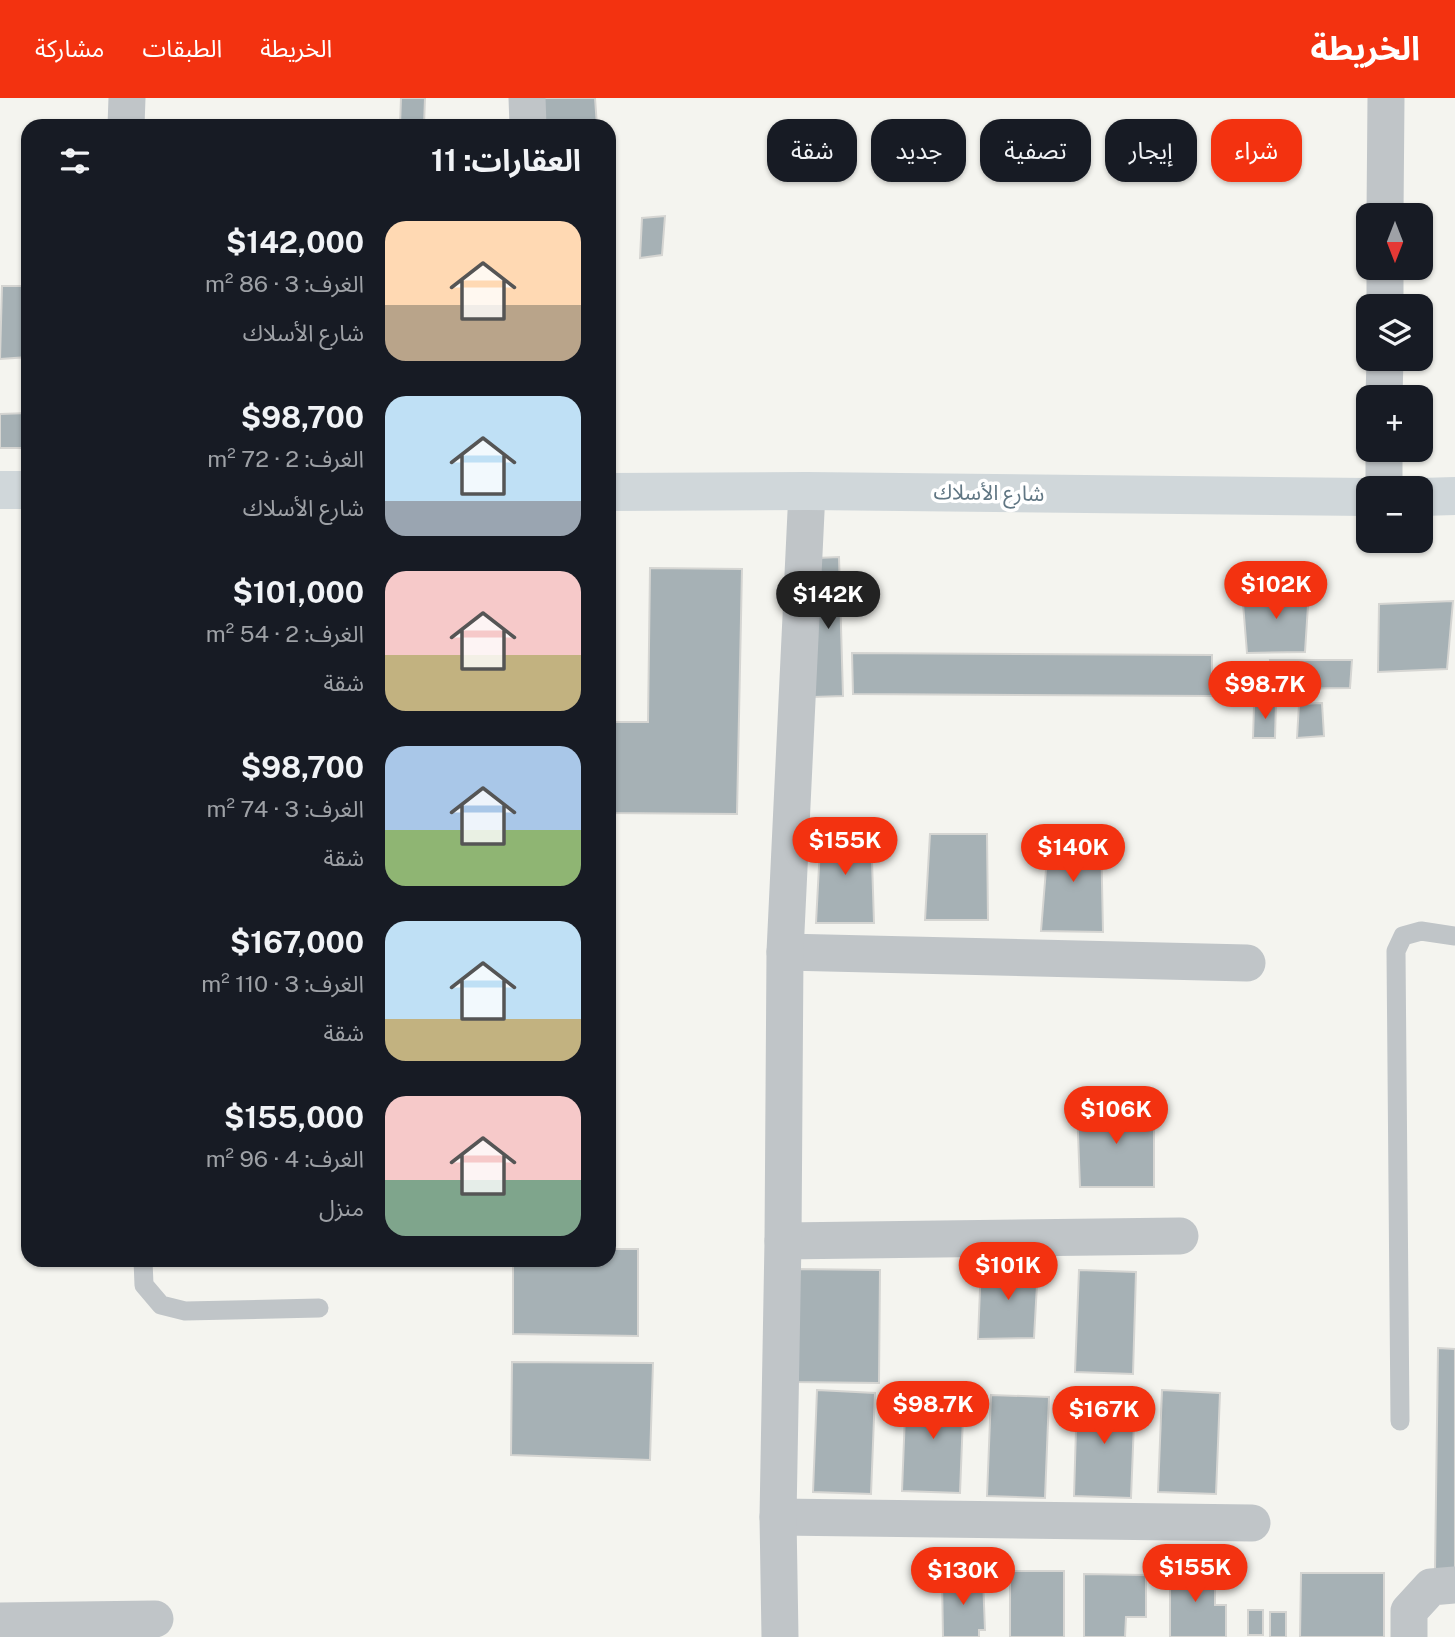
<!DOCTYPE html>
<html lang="ar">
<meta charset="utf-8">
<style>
body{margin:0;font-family:"Public Sans","Noto Sans Arabic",sans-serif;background:#20242c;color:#f1f3f6;direction:rtl;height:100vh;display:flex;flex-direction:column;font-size:26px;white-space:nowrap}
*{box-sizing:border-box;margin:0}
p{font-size:23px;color:#9ea1a6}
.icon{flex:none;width:38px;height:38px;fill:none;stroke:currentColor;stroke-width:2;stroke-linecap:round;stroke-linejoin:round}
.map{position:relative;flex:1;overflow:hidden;direction:ltr}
.details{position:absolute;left:21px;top:21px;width:595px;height:1148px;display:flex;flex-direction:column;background:#171b24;border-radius:21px;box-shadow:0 2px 5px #0004;direction:rtl}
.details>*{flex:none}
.guide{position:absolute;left:637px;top:21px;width:665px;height:63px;direction:rtl;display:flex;gap:14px}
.needle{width:46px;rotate:180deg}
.controls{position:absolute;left:1356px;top:105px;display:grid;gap:14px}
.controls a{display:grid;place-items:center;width:77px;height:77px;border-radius:14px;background:#171b24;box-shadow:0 2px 5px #0004;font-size:35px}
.price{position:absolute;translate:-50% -60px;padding:0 16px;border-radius:24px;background:#f33210;color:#fff;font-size:23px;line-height:46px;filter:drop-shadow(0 2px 4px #0008)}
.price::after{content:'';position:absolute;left:50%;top:42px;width:21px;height:16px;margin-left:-10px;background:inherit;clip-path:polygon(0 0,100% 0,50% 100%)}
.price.current{background:#222;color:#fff}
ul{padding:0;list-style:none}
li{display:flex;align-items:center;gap:21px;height:175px;padding:0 35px}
li span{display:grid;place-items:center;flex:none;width:196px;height:140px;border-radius:21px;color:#555}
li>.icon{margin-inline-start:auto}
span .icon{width:84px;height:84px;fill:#fffc;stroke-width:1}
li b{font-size:30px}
h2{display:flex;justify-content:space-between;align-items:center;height:84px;padding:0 35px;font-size:30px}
.pill{padding:0 24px;border-radius:21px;background:#171b24;box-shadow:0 2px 5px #0004;font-size:24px;line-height:63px}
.pill.current{background:#f33210;color:#fff}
header{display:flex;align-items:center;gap:42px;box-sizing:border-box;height:98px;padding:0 35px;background:#f33210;color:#fff}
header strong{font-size:33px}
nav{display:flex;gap:38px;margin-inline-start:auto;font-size:24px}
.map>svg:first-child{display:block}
.building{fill:#a6b1b5;stroke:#d5d5d2;stroke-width:2}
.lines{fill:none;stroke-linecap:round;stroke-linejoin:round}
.lane{stroke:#c0c5c8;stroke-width:19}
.street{stroke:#c0c5c8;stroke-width:37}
.secondary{stroke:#d0d7da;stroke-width:38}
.labels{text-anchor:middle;stroke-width:7;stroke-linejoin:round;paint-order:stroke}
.street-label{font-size:21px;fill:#607683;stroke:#fff}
</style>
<header>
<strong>الخريطة</strong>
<nav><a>الخريطة</a><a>الطبقات</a><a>مشاركة</a></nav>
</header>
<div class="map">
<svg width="1455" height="1539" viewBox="0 0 1455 1539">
<rect width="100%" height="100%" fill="#f4f4ef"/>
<!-- building -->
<g class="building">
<path d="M401 0H425L424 28H400Z"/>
<path d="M541 0H595L597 28H541Z"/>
<path d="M665 118 662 157 640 160 642 120Z"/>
<path d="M2 188H28V259L0 261Z"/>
<path d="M28 315V350H0V316Z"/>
<path d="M839 459 843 598 813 599 817 460Z"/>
<path d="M650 470 742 471 737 716 609 715V624H648Z"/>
<path d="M1309 492 1305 554 1247 555 1242 493Z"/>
<path d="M1453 503 1447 571 1378 574 1379 506Z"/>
<path d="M852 555 1212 557V598L853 596Z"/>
<path d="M1270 562H1352L1350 590 1272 591Z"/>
<path d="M1276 604 1275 640H1253L1254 608Z"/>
<path d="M1322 605 1324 638 1297 640 1299 606Z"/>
<path d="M821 730 871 731 874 825H816Z"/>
<path d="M1049 734 1101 736 1103 834 1041 833Z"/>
<path d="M930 736H987L988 822H925Z"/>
<path d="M1154 1006V1089H1080L1077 1009Z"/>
<path d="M609 1151H638V1238L513 1236V1162H609Z"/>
<path d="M981 1167 1038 1169 1034 1240 978 1241Z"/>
<path d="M793 1171 880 1172 879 1285 792 1284Z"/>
<path d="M1079 1172 1136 1174 1133 1276 1075 1274Z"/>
<path d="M1438 1250 1455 1251V1472H1435Z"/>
<path d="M512 1264 653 1265 650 1362 511 1357Z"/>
<path d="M906 1291 964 1293 960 1395 902 1393Z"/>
<path d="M817 1292 875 1295 871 1396 813 1394Z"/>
<path d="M1162 1292 1220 1295 1216 1396 1158 1394Z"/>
<path d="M991 1297 1049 1299 1045 1400 987 1398Z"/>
<path d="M1077 1297 1135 1299 1131 1400 1074 1398Z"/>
<path d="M1170 1469H1215V1507H1226V1539H1170Z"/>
<rect x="1010" y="1473" width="54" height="66"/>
<path d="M1301 1475H1384V1539H1300Z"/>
<path d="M1084 1476 1146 1477V1519H1126L1125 1539H1084Z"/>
<path d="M983 1480 985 1532H979V1539H943L942 1481Z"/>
<rect x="1248" y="1512" width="15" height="25"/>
<rect x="1270" y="1514" width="16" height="25"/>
</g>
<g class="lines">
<!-- lane -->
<g class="lane">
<path d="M143 1162 144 1187 161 1207 185 1213 319 1210"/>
<path d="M1400 1323 1396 853 1403 838 1421 833 1455 838"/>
</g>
<!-- street -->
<g class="street">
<path d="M527 0 528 28"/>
<path d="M126 28 127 0"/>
<path d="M1385 117 1386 0"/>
<path d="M1385 208V170"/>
<path d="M1384 299 1385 261"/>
<path d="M1384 390V352"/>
<path d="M785 854 1247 865"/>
<path d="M783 1143 1180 1138"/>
<path d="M778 1419 1252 1425"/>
<path d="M0 1523 155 1521"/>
<path d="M780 1539 778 1419 783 1143 785 854 807 393"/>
<path d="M1409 1539V1513L1431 1489 1455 1487"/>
</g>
<!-- secondary -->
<g class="secondary">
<path d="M0 392H28"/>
<path d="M609 394 807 393 1368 399"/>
<path d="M1421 399 1455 398"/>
</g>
</g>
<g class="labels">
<!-- street labels -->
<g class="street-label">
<text transform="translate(989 395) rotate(1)" y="7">شارع الأسلاك</text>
</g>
</g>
</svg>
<div class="controls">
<a><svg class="needle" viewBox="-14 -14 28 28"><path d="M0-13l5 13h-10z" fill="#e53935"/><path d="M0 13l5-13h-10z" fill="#9ea1a6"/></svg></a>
<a><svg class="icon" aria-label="layers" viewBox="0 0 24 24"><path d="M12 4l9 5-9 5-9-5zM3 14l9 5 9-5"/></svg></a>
<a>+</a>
<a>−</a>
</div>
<b class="price" style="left:1276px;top:523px">$102K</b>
<b class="price current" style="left:828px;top:533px">$142K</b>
<b class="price" style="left:1265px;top:623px">$98.7K</b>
<b class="price" style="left:845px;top:779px">$155K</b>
<b class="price" style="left:1073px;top:786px">$140K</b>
<b class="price" style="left:1116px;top:1048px">$106K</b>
<b class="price" style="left:1008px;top:1204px">$101K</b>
<b class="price" style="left:933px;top:1343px">$98.7K</b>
<b class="price" style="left:1104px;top:1348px">$167K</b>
<b class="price" style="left:1195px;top:1506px">$155K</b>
<b class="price" style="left:963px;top:1509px">$130K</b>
<div class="guide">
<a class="pill current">شراء</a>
<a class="pill">إيجار</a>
<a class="pill">تصفية</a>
<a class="pill">جديد</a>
<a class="pill">شقة</a>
</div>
<section class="details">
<h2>العقارات: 11<svg class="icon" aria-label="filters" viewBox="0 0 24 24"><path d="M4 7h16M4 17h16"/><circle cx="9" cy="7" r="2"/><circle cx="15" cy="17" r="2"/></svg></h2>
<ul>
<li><span style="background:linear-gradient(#ffd9b3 60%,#b9a48a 0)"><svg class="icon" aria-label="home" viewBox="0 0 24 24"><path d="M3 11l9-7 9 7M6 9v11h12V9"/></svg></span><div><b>$142,000</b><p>الغرف: 3 · 86 m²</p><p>شارع الأسلاك</p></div></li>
<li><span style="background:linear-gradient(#bfe0f5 75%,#9aa5b1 0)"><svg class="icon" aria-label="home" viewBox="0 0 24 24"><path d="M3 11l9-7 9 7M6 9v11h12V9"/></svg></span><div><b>$98,700</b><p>الغرف: 2 · 72 m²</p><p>شارع الأسلاك</p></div></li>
<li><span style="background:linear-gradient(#f6c9c9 60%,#c2b280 0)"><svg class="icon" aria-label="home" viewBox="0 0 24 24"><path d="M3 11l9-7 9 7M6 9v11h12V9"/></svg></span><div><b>$101,000</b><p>الغرف: 2 · 54 m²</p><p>شقة</p></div></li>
<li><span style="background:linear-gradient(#a9c7e8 60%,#8fb573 0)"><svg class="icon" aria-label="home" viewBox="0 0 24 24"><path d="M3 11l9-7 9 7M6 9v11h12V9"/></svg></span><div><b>$98,700</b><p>الغرف: 3 · 74 m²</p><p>شقة</p></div></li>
<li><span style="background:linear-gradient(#bfe0f5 70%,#c2b280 0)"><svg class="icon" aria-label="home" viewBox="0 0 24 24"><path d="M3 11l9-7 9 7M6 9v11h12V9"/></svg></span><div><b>$167,000</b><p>الغرف: 3 · 110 m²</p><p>شقة</p></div></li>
<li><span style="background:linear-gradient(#f6c9c9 60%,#7fa58c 0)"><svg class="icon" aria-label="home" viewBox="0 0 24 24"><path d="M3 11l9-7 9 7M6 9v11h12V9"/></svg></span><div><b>$155,000</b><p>الغرف: 4 · 96 m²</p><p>منزل</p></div></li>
</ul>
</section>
</div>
